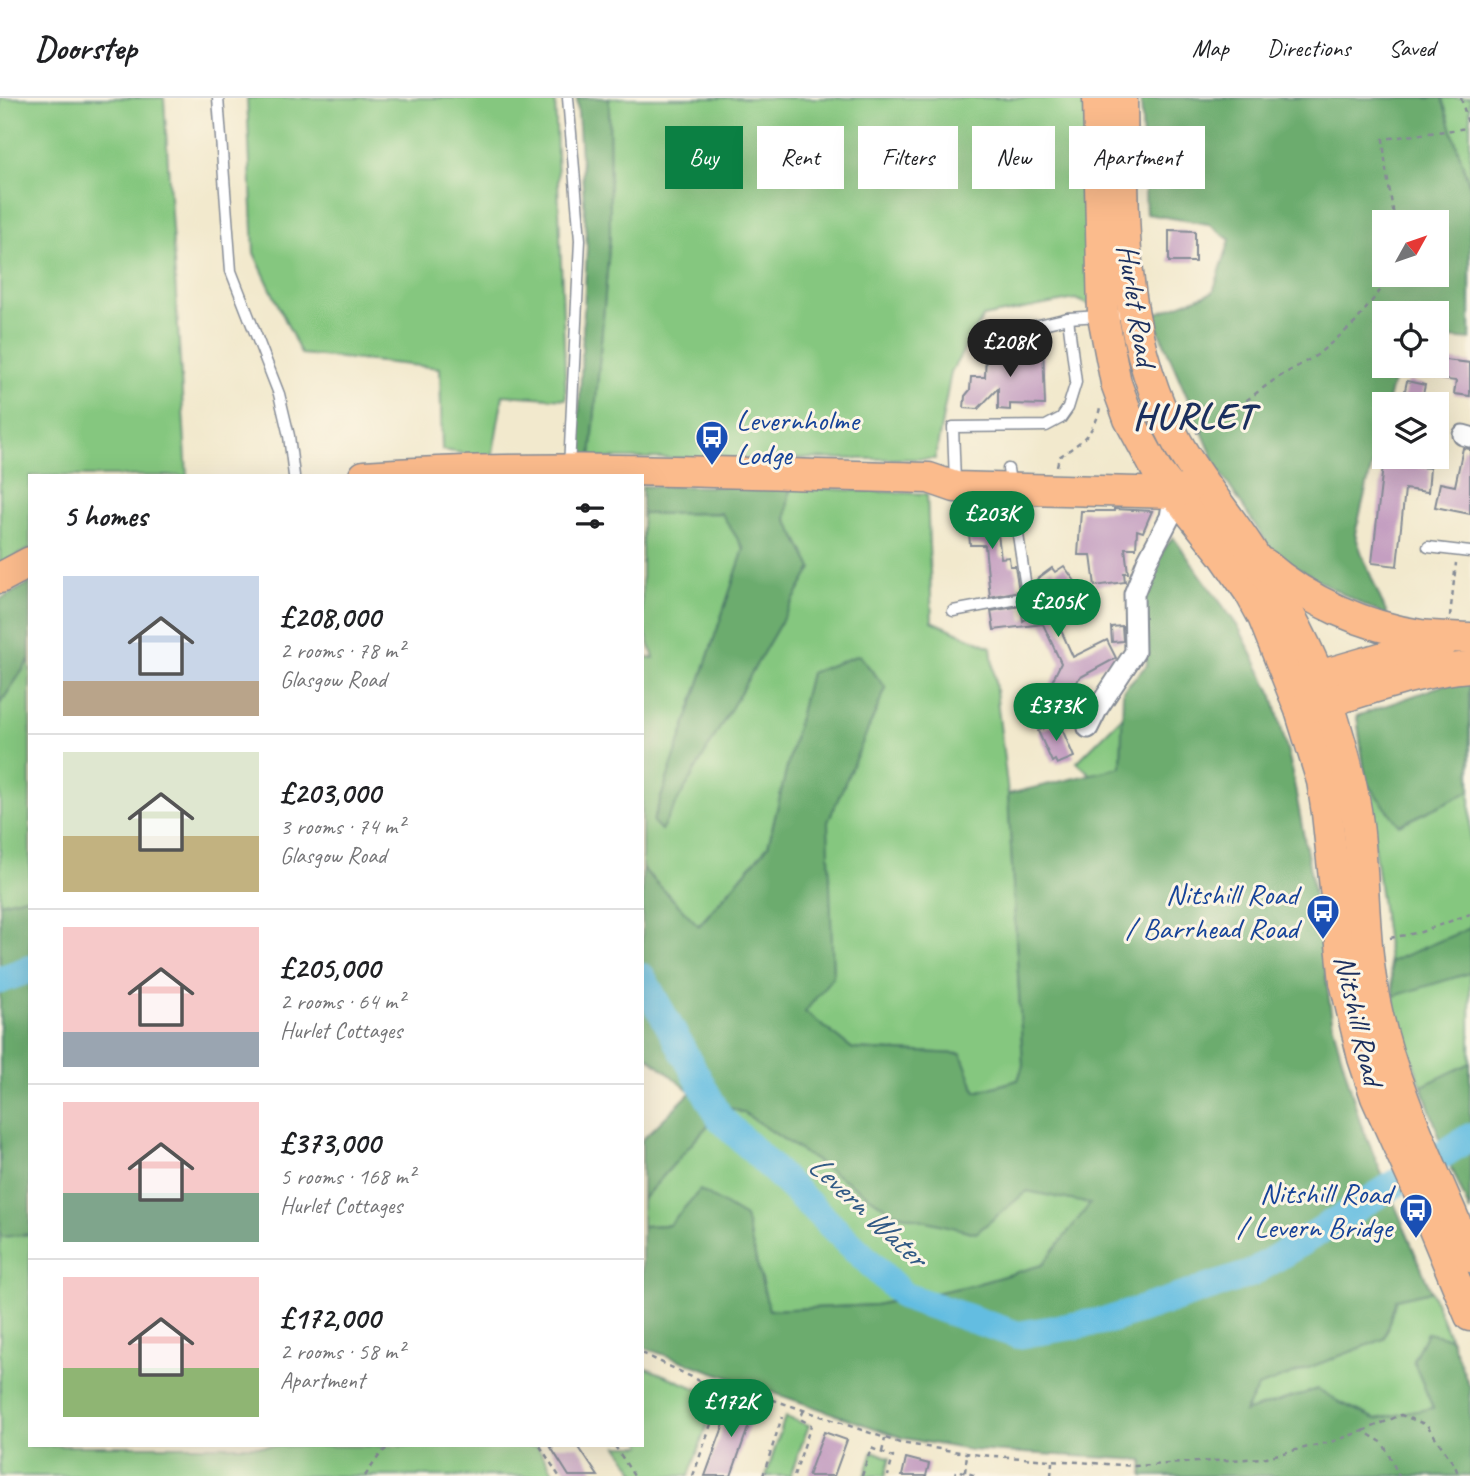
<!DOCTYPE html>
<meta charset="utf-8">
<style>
body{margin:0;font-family:Caveat,sans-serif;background:#f6f6f6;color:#202124;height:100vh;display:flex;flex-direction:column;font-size:26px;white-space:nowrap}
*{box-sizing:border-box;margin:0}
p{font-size:23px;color:#757577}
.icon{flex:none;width:38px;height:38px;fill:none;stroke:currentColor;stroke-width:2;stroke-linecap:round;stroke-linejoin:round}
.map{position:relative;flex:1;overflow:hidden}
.sheet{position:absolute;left:28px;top:376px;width:616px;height:973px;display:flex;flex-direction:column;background:#fff;border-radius:0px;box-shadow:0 7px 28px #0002}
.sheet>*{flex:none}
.banner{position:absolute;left:665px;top:28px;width:665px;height:63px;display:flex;gap:14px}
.needle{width:46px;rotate:50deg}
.fabs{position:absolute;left:1372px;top:112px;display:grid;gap:14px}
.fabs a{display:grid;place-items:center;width:77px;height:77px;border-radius:0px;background:#fff;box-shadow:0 7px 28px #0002;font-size:35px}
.price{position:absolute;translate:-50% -60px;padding:0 16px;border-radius:24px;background:#0b8043;color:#fff;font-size:23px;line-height:46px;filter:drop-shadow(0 2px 4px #0008)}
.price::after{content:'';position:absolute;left:50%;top:42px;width:21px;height:16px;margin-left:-10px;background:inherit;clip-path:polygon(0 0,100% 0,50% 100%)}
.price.on{background:#222;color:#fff}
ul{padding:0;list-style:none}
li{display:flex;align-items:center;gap:21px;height:175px;padding:0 35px}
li+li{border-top:2px solid #e0e0e0}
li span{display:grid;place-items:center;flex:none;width:196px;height:140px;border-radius:0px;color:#555}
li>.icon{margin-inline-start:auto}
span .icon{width:84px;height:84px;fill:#fffc;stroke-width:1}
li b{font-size:30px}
h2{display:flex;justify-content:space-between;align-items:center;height:84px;padding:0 35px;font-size:30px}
.tag{padding:0 24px;border-radius:0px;background:#fff;box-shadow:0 7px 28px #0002;font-size:24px;line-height:63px}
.tag.on{background:#0b8043;color:#fff}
header{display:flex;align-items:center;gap:42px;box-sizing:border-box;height:98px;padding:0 35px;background:#fff;border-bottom:2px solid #e0e0e0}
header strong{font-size:33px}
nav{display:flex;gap:38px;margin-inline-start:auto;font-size:24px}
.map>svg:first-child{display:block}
.green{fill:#85c77f;stroke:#507b6e;stroke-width:2}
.forest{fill:#6cac6e;stroke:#446e66;stroke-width:2;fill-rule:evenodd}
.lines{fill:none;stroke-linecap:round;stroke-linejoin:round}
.river{stroke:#63bde1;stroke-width:28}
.building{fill:#c49fc1}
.lane-casing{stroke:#868c96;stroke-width:13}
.street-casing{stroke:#868c96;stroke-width:23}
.primary-casing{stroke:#868c96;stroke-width:33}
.path{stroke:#868c96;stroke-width:2.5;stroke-dasharray:5 5;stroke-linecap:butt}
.lane{stroke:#fff;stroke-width:10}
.street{stroke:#fff;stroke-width:19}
.primary{stroke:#fbbb8c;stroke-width:30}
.labels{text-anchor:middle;stroke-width:6;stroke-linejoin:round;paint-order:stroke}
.street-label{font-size:30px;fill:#1b2f5e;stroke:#fcf5e5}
.transit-label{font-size:30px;fill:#164399;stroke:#fcf5e5;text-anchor:end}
.water-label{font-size:32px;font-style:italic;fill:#315a85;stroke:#fcf5e5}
.district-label{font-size:37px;font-weight:bold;letter-spacing:2px;fill:#1b2f5e;stroke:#fcf5e5}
</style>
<header>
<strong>Doorstep</strong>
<nav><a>Map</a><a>Directions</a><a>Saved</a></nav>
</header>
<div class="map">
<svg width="1470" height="1378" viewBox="0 0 1470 1378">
<rect width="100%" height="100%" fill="#fcf5e5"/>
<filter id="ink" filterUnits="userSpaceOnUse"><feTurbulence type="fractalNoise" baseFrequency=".0143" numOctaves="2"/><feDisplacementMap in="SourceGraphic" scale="14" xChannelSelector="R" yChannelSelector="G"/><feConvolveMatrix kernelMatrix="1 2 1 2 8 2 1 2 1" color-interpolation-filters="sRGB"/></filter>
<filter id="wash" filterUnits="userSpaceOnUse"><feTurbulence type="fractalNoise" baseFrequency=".00686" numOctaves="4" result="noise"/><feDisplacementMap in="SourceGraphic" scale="28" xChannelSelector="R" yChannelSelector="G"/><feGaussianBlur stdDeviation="1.57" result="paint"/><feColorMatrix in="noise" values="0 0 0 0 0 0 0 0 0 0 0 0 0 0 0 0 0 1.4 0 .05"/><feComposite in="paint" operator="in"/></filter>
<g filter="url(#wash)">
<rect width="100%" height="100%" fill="#f2e9cd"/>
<!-- green -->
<g class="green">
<path d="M0 0H164L187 378H30V451L0 466Z"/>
<path d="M247 0H555L566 301 503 297 492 360 442 352 440 270 301 256 254 155Z"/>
<path d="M609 0H1090L1092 208 1075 201 983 219 951 274 935 361 591 360 610 139Z"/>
<path d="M1442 0H1470V90Z"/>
<path d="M790 389 927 396 932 523 991 549 1008 696 1023 967 1018 982 976 994 961 956 853 951 804 914 833 878 827 724 886 590 810 575 768 748 698 828 642 770V560H654L642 525V416L722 415 744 451 653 723 661 731 812 470 786 420Z"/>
<path d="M30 561V798L0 805V606Z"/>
<path d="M1470 584V1037L1443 1049 1396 916 1357 618Z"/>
<path d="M1123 618 1121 670 1091 677 1077 664Z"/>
<path d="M725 1008 744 1015 894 1115 976 1135 1027 1093 1091 1105 1042 1167 973 1187 875 1207 769 1212 745 1120 669 1127 642 1128V1102Z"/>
<path d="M30 1136V1348H537L556 1378H0V1138Z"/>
<path d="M1431 1193 1450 1241 1427 1235 1413 1262 1433 1310 1376 1321 1339 1304 1318 1291 1244 1315 1258 1289 1384 1241 1396 1201Z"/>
<path d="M642 1268 717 1299 689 1378H638L618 1348H642Z"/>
<path d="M785 1319 809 1327 790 1378H766Z"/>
<path d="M873 1353 890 1360 885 1378H865Z"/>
</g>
<!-- forest -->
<g class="forest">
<path d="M577 0H609L610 139 591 360 577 362 587 149Z"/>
<path d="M1141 0H1442L1470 90V242L1437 239V215H1384V268H1397L1387 306H1384V319L1355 436 1363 459 1388 519 1333 491 1273 454 1218 371 1152 217 1213 194 1230 142 1208 126 1146 116ZM1384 124H1437V177H1384Z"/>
<path d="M642 388 790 389 786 420 812 470 661 732 653 724 744 451 721 415 642 416Z"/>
<path d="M1173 439 1239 530 1273 598 1290 663 1312 783 1333 928 1360 1024 1431 1193 1396 1201 1384 1241 1258 1289 1244 1314 1318 1291 1339 1304 1376 1321 1433 1310 1413 1262 1427 1235 1450 1240 1470 1290V1378H1143V1362L969 1352 903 1340 642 1249V1128L669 1127 700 1092 745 1119 769 1212 875 1207 973 1187 1042 1167 1090 1106 1027 1093 976 1135 894 1115 744 1015 725 1008 642 1102V1042L691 994 642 954V770L699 828 768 748 810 575 859 557 886 590 828 724 833 878 805 914 853 951 961 956 976 994 1018 982 1023 967 1008 696 1121 669 1123 592 1147 567 1142 507 1149 472Z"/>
<path d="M30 485V561L0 606V501Z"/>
<path d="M1469 584 1470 693 1399 727 1366 684 1357 618 1449 585Z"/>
<path d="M30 798V1136L2 1139 0 1138V805Z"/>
<path d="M1470 830V875L1394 898 1390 864Z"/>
<path d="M1470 965V1114L1443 1049 1422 988Z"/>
</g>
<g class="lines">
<!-- river -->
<g class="river">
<path d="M642 879 720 1020 904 1198 1018 1237 1109 1222 1250 1176 1403 1081"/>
<path d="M0 882 30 871"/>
<path d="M1439 1059 1470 1039"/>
</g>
</g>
<g id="blocks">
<!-- building -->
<g class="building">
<path d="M1169 132 1195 133V164H1169Z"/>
<path d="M1021 247 1043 248 1045 307 1010 306V312L998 311V290L978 311 964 310 965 298 970 292 971 279H985L986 255 1020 254Z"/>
<path d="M1437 261 1470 265V298L1454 296 1456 283 1401 276 1402 268H1437Z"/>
<path d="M1407 283 1425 287 1421 306H1402Z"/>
<path d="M1463 350 1470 351V416L1435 409 1440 385 1455 388Z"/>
<path d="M1384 359H1407L1406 368 1430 370 1428 394 1405 391 1397 468 1372 465Z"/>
<path d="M967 407H986L988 421 996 420 1001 460 1009 459 1010 468H1015L1019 493 990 499 985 447H970Z"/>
<path d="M1114 411 1152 413 1143 434 1137 432 1136 450H1125L1128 475H1124L1125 484 1095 488 1091 457H1078L1081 413H1114Z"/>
<path d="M1064 468 1085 497 1055 519 1073 559 1107 542 1116 560 1079 580 1059 622 1038 612 1061 565 1043 526 994 532 991 513 1021 508 1023 523 1053 503 1037 481 1052 470 1055 474Z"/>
<path d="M1122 528 1123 543 1112 544 1111 529Z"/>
<path d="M1059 624 1074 659 1057 666 1055 662 1052 664 1038 633Z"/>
<path d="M734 1299 756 1307 731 1378H705Z"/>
<path d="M824 1334 847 1342 834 1378H808Z"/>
<path d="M550 1348H578L598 1378H569Z"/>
<path d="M906 1360 929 1366 926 1378H902Z"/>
</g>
</g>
</g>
<g filter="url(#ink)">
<use href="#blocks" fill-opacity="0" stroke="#868c96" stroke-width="2"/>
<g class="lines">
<defs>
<g id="lane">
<path d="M218 0 231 173 279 296 289 338 294 378"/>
<path d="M568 0 580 142 569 370"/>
<path d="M1006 235 1068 220 1132 216"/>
<path d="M955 384 953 329 1046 328 1061 320 1068 310 1076 284 1068 220"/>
<path d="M1428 449 1470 454"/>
<path d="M953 513 1023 500 1027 496 1008 371"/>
</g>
<g id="street">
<path d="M1463 337 1470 339"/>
<path d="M1088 630 1098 610 1135 554 1134 496 1147 463 1170 419 1174 395"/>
</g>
<g id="primary">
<path d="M1098 0 1103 218 1116 285 1129 321 1157 373 1223 456 1250 495 1263 519 1300 612 1322 683 1327 715 1345 884 1363 960 1376 999 1416 1088 1470 1218"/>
<path d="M1122 0C1124 121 1118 234 1177 344 1199 384 1230 418 1254 457 1284 504 1311 552 1329 606 1341 645 1353 685 1358 726 1365 785 1363 846 1375 904 1393 993 1436 1076 1470 1159"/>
<path d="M364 378C552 364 741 376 929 380L955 389 1174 395 1187 391"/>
<path d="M1265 466C1307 503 1366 529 1421 537 1437 539 1454 539 1470 540"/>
<path d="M0 480 30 464"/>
<path d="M1301 583 1384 559 1442 546"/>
<path d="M1311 609C1363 594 1416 573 1470 569"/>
</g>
</defs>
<!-- lane casing -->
<use href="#lane" class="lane-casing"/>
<!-- street casing -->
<use href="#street" class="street-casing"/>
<!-- primary casing -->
<use href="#primary" class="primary-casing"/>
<!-- path -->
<g class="path">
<path d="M1461 0 1470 33"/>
<path d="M1395 124 1386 72 1383 41 1468 30"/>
<path d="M1196 335 1224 319 1274 282 1317 257 1355 225 1392 177"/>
<path d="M1057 368 1059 359C1079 346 1096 334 1100 309"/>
<path d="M1450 518 1456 465"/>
<path d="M1390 840 1421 834 1470 816"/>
<path d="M642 1255 702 1284 718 1283 900 1345 980 1357 1135 1368 1262 1360 1334 1343 1363 1333 1383 1345 1399 1378"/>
<path d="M1363 1333 1401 1317 1427 1327 1455 1368 1459 1378"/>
<path d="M540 1348 559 1378"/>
<path d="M615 1348 634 1378"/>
<path d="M882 1354 885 1341"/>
<path d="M965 1374 967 1356"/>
<path d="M365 1378 381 1355 390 1348"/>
<path d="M693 1378 720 1300"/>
<path d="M763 1378 782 1319"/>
<path d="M794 1378 811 1327 800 1321 804 1312"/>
<path d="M862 1378 871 1350 893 1359 888 1378"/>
<path d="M955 1378 956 1372 977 1378"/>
<path d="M1051 1378 1052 1364"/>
</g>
<!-- lane -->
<use href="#lane" class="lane"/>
<!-- street -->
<use href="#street" class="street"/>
<!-- primary -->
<use href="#primary" class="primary"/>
</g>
</g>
<!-- icons -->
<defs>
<symbol id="bus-pin" viewBox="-11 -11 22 30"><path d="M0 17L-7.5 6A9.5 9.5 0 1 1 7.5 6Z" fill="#1a4fb4" stroke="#fcf5e5"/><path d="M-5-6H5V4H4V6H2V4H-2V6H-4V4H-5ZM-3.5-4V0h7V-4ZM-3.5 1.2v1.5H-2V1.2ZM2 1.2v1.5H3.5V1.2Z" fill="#fff"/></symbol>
</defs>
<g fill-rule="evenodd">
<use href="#bus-pin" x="693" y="320" width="38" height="52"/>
<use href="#bus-pin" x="1304" y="794" width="38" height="52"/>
<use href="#bus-pin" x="1397" y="1093" width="38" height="52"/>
</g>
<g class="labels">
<!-- street labels -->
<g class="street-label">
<text transform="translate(1137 207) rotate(81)" y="10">Hurlet Road</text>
<text transform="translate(1359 922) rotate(77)" y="10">Nitshill Road</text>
</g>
<!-- transit labels -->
<g class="transit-label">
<text x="736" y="332" text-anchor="start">Levernholme<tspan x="736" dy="34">Lodge</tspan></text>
<text x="1298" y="806">Nitshill Road<tspan x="1298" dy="34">/ Barrhead Road</tspan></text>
<text x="1392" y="1105">Nitshill Road<tspan x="1392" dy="34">/ Levern Bridge</tspan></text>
</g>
<!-- water labels -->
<g class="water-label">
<text transform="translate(868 1112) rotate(43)" y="11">Levern Water</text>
</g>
<!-- district labels -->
<g class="district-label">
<text x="1194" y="330">HURLET</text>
</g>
</g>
</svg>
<div class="fabs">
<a><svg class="needle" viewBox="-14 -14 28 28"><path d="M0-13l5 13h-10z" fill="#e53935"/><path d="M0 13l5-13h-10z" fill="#757577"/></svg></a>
<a><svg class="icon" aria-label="locate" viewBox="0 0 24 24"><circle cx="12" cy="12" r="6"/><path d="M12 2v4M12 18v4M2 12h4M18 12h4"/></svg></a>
<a><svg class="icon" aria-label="layers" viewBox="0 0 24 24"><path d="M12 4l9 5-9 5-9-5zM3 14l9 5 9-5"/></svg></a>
</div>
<b class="price on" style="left:1010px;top:281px">£208K</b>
<b class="price" style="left:992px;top:453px">£203K</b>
<b class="price" style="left:1058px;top:541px">£205K</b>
<b class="price" style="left:1056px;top:645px">£373K</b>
<b class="price" style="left:731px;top:1341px">£172K</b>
<div class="banner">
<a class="tag on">Buy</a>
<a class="tag">Rent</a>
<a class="tag">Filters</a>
<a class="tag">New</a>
<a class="tag">Apartment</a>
</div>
<section class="sheet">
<h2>5 homes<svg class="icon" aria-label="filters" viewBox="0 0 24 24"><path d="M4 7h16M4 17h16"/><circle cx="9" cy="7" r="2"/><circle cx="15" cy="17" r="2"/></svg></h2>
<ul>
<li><span style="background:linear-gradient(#c9d6e8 75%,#b9a48a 0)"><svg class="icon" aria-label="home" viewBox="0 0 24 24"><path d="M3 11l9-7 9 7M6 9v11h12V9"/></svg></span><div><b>£208,000</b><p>2 rooms · 78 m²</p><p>Glasgow Road</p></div></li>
<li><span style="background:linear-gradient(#dfe7d0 60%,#c2b280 0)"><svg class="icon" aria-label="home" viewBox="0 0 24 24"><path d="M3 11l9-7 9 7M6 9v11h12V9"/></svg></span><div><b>£203,000</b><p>3 rooms · 74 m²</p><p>Glasgow Road</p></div></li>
<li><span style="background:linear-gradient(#f6c9c9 75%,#9aa5b1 0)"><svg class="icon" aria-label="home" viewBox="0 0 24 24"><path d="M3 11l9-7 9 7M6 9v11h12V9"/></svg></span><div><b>£205,000</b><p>2 rooms · 64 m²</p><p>Hurlet Cottages</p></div></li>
<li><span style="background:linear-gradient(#f6c9c9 65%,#7fa58c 0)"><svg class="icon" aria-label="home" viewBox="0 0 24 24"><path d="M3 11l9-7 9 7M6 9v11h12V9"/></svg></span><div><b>£373,000</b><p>5 rooms · 168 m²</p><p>Hurlet Cottages</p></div></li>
<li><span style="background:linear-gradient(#f6c9c9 65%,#8fb573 0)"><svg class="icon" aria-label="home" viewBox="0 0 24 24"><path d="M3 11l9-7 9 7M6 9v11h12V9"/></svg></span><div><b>£172,000</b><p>2 rooms · 58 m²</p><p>Apartment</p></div></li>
</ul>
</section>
</div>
